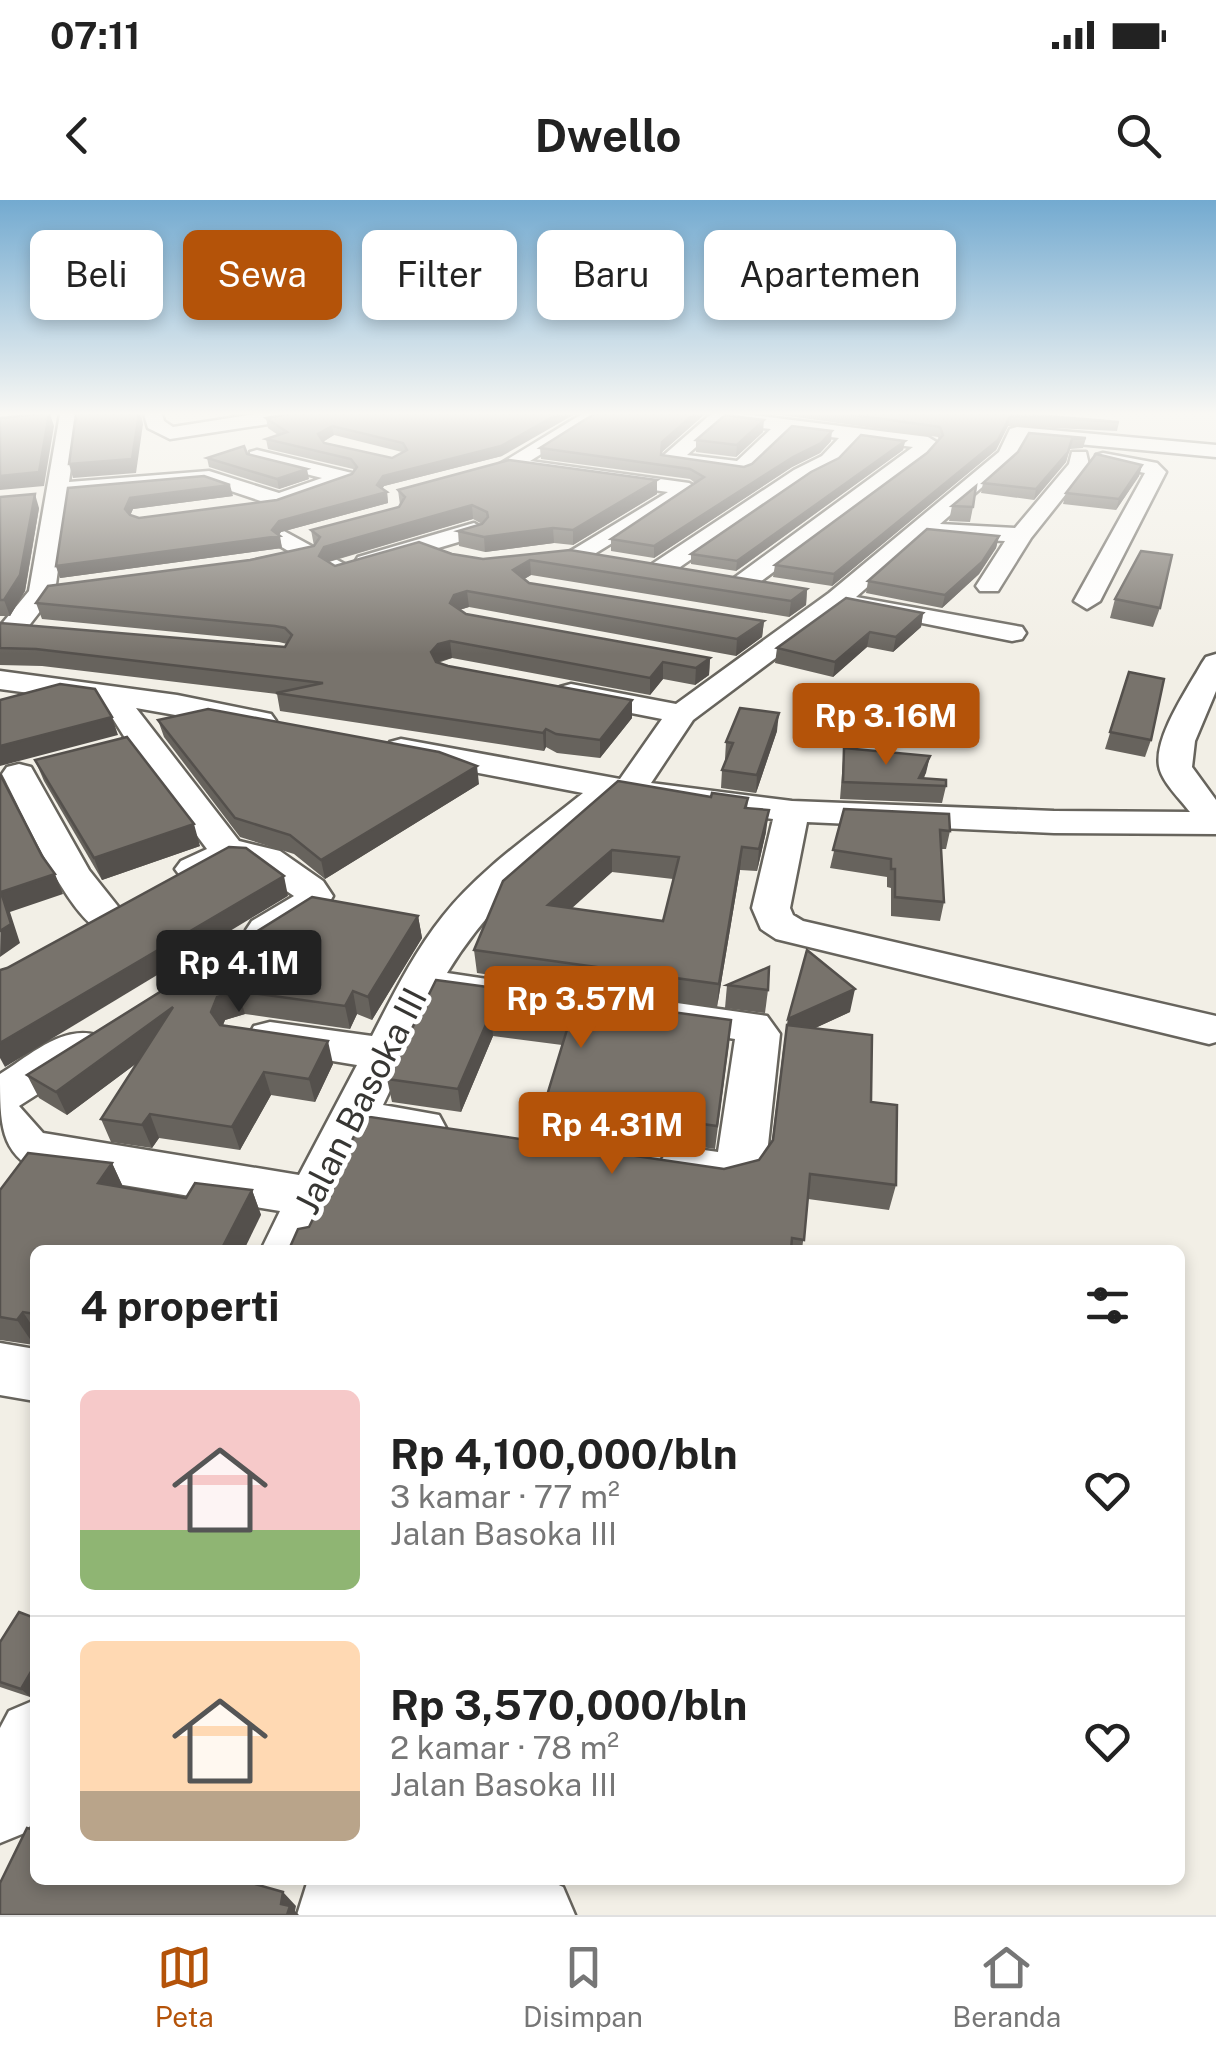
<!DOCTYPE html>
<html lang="id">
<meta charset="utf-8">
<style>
body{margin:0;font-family:"Public Sans",sans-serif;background:#f6f6f6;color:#222;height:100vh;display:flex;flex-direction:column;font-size:38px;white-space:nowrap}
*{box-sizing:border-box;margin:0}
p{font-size:32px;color:#767676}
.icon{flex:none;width:55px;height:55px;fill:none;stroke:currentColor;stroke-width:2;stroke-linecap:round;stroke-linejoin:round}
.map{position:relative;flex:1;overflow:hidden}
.drawer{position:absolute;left:30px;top:1045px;width:1155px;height:640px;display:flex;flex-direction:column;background:#fff;border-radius:15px;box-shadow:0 5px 15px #0003}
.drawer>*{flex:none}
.guide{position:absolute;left:30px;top:30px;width:1158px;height:90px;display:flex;gap:20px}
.price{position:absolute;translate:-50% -85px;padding:0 22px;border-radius:10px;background:#b45309;color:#fff;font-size:32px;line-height:65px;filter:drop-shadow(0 2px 5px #0008)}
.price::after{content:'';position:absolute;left:50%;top:60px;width:30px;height:22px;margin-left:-15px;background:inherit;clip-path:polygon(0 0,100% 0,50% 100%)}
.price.selected{background:#222;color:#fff}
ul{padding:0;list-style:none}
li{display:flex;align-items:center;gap:30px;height:250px;padding:0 50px}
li+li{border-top:2px solid #e0e0e0}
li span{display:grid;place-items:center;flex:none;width:280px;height:200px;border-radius:15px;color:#555}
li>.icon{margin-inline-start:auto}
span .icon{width:120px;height:120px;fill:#fffc;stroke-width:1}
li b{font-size:42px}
h2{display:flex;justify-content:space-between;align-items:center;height:120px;padding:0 50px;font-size:42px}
.chip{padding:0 35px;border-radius:15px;background:#fff;box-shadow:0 5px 15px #0003;font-size:35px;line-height:90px}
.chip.selected{background:#b45309;color:#fff}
.status{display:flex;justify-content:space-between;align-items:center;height:70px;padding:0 50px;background:#fff;direction:ltr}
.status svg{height:28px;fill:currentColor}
header{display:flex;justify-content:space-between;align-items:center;height:130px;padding:0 50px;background:#fff;font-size:45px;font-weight:700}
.tab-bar{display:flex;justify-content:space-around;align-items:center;height:140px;border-top:2px solid #e0e0e0;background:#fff;font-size:28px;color:#767676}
.tab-bar a{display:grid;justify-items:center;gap:5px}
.tab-bar .selected{color:#b45309}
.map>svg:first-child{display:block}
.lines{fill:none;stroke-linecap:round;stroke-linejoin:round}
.minor-casing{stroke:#67645d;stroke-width:5}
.minor{fill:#fff;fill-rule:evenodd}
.wall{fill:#67635d;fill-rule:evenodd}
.shaded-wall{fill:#54504c}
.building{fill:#78736c;stroke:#54504c;stroke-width:2.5;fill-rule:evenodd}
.labels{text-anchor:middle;stroke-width:10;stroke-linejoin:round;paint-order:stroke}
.street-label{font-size:35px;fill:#373633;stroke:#fff}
</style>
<div class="status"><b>07:11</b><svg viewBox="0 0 49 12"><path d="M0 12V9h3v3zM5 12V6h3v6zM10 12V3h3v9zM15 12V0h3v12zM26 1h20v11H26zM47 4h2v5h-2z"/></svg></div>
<header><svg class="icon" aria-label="back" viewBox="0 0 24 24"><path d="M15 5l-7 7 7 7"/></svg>Dwello<svg class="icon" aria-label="search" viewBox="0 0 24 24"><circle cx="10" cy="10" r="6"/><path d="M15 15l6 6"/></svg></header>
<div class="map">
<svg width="1216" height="1715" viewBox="0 0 1216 1715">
<rect width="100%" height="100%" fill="#f2efe6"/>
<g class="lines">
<defs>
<g id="minor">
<path d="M60 214H78L69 282 209 271 279 293 322 278 250 260V252L257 250 352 273 355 277 352 281 279 307 207 283 68 295 55 392 10 450 0 452V426L29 391Z"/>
<path d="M144 214H162L164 221 173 227 255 214H303L294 220 170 239 148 228Z"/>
<path d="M582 214H605L530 261 689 283 700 289 578 364 566 357 569 352 668 292 510 270 500 264Z"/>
<path d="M711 214H743L928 237 938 243 923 260 752 388 743 391 730 383 734 378 913 247 858 240 836 264 808 278 670 374H652L649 369 652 364 794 270 822 256 839 238 790 232 749 272 742 274 664 263V255ZM723 223 771 229 737 261 687 255Z"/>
<path d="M1017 227 1216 245V257L1025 239 1013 260 940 324 1015 328 1069 264 1072 252H1086L1089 265 1031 338 998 391H980L976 386 1005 341 924 337 856 397 1022 427 1026 433 1022 439 1012 441 862 411 849 403 693 520 651 583 792 601 1054 611 1190 612C1181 600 1161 581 1159 566 1154 537 1188 488 1202 463L1206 457 1216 454V491L1195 541 1192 567 1216 600V634L1054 633 807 622 790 708 793 715 803 721 1216 816V842L1209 844 776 739 761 729 752 708 773 619 617 599C551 655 493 697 447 773L507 782 513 792 507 802 492 806 434 798 383 905 439 915 446 928 439 941 422 946 367 937 313 1050H261L280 1011 39 971C0 954 0 923 0 874 28 857 62 825 96 835L102 846 96 857 19 906 43 933 299 975 357 865 254 848 248 837 254 826 270 822 372 836C393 795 414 752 443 716 481 668 535 632 583 593L390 556 385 549 390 542 401 539 620 579 662 519 560 499 556 493 560 487 571 484 676 504 829 393 999 252 1010 229Z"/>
<path d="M1103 253 1157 263 1166 272 1100 401 1087 409 1074 401 1145 273 1096 263V255Z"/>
<path d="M474 323 486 330 482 335 367 369 355 362 358 357Z"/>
<path d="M271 324 361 373 365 378 361 383H343L263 336 259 331 263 326Z"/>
<path d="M0 471 177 495 271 514 276 521 271 528 260 530 136 508 239 641 280 651 323 681 333 696C320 721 280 746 252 739L246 730 252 721 294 696 243 662 194 680 181 677 175 669 181 661 207 649 132 549 103 503 0 489Z"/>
<path d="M19 564 31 567 89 670 128 719 122 727C114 730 107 732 99 729 68 716 19 606 2 574L7 567Z"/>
<path d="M670 802 767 816 780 834 766 963C745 1002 701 991 666 979L658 966 666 953 683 947 718 952 735 839 655 826 648 816 655 806Z"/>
<path d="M0 1143 35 1149V1201L0 1195Z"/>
<path d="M35 1500V1615L27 1632 0 1643V1528L9 1511Z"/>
<path d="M308 1680H548L563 1687 575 1715H297Z"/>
</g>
</defs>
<!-- minor casing -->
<use href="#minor" class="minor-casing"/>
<!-- minor -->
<use href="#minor" class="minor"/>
</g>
<!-- wall -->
<g class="wall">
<path d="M289 214 502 256 384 286 382 289 387 292 388 303 281 332 279 335 282 348 60 378 56 366 68 288 233 296 133 309 130 316 139 318 277 300 352 274 354 271 353 269 268 249 266 239 278 235 268 228 266 218ZM334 235 402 252 392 258 323 242Z"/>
<path d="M705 214 662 252 661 255 744 267 831 241 820 253 792 267 654 358 611 351V339L695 283 690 279 541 259 540 248Z"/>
<path d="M774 214H1025L1119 222 1117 231 1008 226 996 250 832 386 773 377 775 365 927 253 939 240 938 237Z"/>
<path d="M763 232 736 257 696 252V240Z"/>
<path d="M1029 233 1086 238 1083 248 1070 249 1066 262 1034 300 981 293 983 283 1018 252Z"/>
<path d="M905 241 903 250 736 371 691 364V354Z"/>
<path d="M247 254 309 279 279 289 209 267 207 258Z"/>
<path d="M1142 265 1139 276 1116 310 1063 304 1066 293Z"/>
<path d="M657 280V294L573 345 554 343 485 352 459 346 458 331 482 324 473 319 329 362 335 366 452 354 483 359 570 350 807 389 806 405 789 417 531 375 524 379 529 383 764 421 762 437 736 456 469 407 459 410 466 414 710 458 709 475 695 485 663 479 650 495 452 458 438 463 632 518 600 558 557 553 546 547 544 551 280 511 277 494 42 466 0 465V423L285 447 287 444 279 442 42 419 36 403 314 346 311 330 399 307 400 305 398 290Z"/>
<path d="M0 297 39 308 25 391 10 416H0Z"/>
<path d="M952 306 973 307 970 322 949 321Z"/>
<path d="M999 336 996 348 979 374 942 408 866 393 868 381Z"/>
<path d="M1115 399 1160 408 1153 427 1110 418Z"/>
<path d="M923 413 921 427 893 452 867 447 833 477 775 463 777 448Z"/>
<path d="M1129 472 1151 540 1145 557 1105 549Z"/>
<path d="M158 520 479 584 325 679 294 654 240 637 164 537Z"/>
<path d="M777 531 756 593 721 588 722 570 727 559H725L726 542Z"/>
<path d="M844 548 930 556 924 578 946 586 942 603 840 599Z"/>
<path d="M35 560 200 646 102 680 44 581Z"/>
<path d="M711 597 748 598 747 609 766 632 757 671 740 670 717 807 477 773 474 750 503 681ZM612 672 673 679 663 721 571 708Z"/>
<path d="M844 609 950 631 946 649H941L944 702 940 721 891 716V688L887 687V677L830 668Z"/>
<path d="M418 716 422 738 372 820 357 814 350 829 245 814 225 820 223 825 333 864 315 902 271 895 240 950 159 938 152 948 111 942 101 919 137 863 67 915 39 898 27 875Z"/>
<path d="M436 780 729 843 715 949 547 925 545 902 562 845 493 836 461 912 392 902 387 879Z"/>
<path d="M727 785 768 790 765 813 725 808Z"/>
<path d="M850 812 815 828 871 902 896 985 889 1010 808 999 802 1050H291L290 1047 724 969 759 960 772 941 783 850 788 819Z"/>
<path d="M112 963 123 987 186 998 252 990 261 1015 35 1050V1143L34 1145 0 1140V990Z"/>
<path d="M35 1418V1489L30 1497 0 1487V1442Z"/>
</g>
<!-- shaded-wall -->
<g class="shaded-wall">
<path d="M50 214 54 226 44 286 0 290V276Z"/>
<path d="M139 214H141L143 224 136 273 73 278 69 264Z"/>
<path d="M558 214H575L502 256 384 286 379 294 387 292 388 303 281 332 278 336H280L282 348 60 378 56 366 272 330 279 321 377 285 383 276Z"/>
<path d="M694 214H705L662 252V242Z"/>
<path d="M1010 216 1008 226 996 250 832 386 834 374Z"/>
<path d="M764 220 763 232 736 257 737 245Z"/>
<path d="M332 226 334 235 319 244 318 234Z"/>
<path d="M832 231 831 241 820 253 792 267 654 358V346Z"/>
<path d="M1072 239 1066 262 1034 300 1036 289Z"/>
<path d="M905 241 903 250 736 371 737 361Z"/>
<path d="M1142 265 1139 276 1116 310 1119 299Z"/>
<path d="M307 269 309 279 279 289 277 279Z"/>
<path d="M657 280V294L573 345V330Z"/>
<path d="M230 285 233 296 133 309 128 320 125 309 130 298Z"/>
<path d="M35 294 39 308 25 391 10 416 4 400Z"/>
<path d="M472 305 473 319 327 362 319 356 324 347Z"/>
<path d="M553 328 554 343 485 352 484 337Z"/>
<path d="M999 336 996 348 979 374 942 408 945 395Z"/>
<path d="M530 360 531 375 513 386V370Z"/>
<path d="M807 389 806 405 789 417 791 401Z"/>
<path d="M467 391 469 407 456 411 450 403 454 395Z"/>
<path d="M923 413 921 427 893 452 896 437Z"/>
<path d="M764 421 762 437 736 456 737 439Z"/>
<path d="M870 432 867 447 833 477 835 462Z"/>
<path d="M450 441 452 458 440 461 433 469 431 452 438 444Z"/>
<path d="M710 458 709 475 695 485 696 468Z"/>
<path d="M663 462V479L650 495V478Z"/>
<path d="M632 500V518L600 558V540Z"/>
<path d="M779 513 777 531 756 593 757 575Z"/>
<path d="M112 517 118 535 0 566V546Z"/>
<path d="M546 529V547L544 551 543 533Z"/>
<path d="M930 556 926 573 920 585 919 578Z"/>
<path d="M477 566 479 584 325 679 321 660Z"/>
<path d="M769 610 766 632 757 671 759 649Z"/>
<path d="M194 624 200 646 102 680 94 658Z"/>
<path d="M742 647 740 670 717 807 719 784Z"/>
<path d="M612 650V672L550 728 548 705Z"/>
<path d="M55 674 63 694 10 712 20 743 0 757 1 692Z"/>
<path d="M284 676 288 696 5 867 0 858V843Z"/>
<path d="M418 716 422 738 372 820 368 797Z"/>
<path d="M855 789 850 812 785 842 788 819Z"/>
<path d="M238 791 245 814 225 820 219 835 211 812 217 797Z"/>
<path d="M353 791 357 814 350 829 345 806Z"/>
<path d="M173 807 181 830 67 915 56 892Z"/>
<path d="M491 813 493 836 461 912 458 889Z"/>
<path d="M328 841 333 864 315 902 309 879Z"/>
<path d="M264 872 271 895 240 950 232 927Z"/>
<path d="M150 914 159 938 152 948 142 925Z"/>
<path d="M112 963 124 989 98 983Z"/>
<path d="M252 990 261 1015 244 1050H221Z"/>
<path d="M23 1112 35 1130 34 1145 17 1120Z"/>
<path d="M35 1465V1489L30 1497 21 1489Z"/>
<path d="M283 1692 296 1706 295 1711 299 1715H287L281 1704Z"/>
</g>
<!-- building -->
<g class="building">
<path d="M40 214H49L39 272 0 276V218Z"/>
<path d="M76 214H139L132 259 69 264Z"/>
<path d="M289 214H558L501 246 383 276 377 285 387 292 279 321 272 330 280 336 56 366 68 288 204 276 230 285 130 298 125 309 130 315 139 318 277 300 352 274 357 267 351 259 266 239 287 232 266 218ZM332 226 403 243 407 250 392 258 324 243 318 234Z"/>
<path d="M594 214H694L662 242 661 255 744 267 752 264 792 226 832 231 821 243 793 257 654 346 611 339 704 277 690 269 540 248Z"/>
<path d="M846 214H1025L1119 222 1010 216 998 240 834 374 775 365 927 253 943 235 940 227Z"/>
<path d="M725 215 764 220 737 245 696 240Z"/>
<path d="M1029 233 1086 238 1072 239 1068 252 1036 289 983 283 1018 252Z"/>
<path d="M861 235 905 241 737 361 691 354 811 272 839 258Z"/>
<path d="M244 246 247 254 307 269 277 279 207 258Z"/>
<path d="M1096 254 1142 265 1119 299 1066 293Z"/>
<path d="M509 260 657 280 573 330 553 328 484 337 458 331 482 324 488 317 487 312 472 305 324 347 319 356 335 366 419 342 452 354 483 359 570 350 807 389 791 401 530 360 513 370 529 383 764 421 737 439 467 391 454 395 450 403 466 414 710 458 696 468 663 462 650 478 450 441 438 444 431 452 436 462 448 466 632 500 600 540 556 534 546 529 543 533 276 493 323 483 36 449 0 448V423L285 447 292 435 285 428 275 426 36 403 48 386 250 360 314 346 320 337 311 330 399 307 405 297 398 290Z"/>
<path d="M976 286 973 307 952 306Z"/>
<path d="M35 294 20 375 4 400H0V297Z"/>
<path d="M927 329 999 336 982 362 945 395 868 381Z"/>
<path d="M1141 351 1172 355 1160 408 1115 399Z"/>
<path d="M846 398 923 413 896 437 870 432 835 462 777 448Z"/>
<path d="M1129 472 1164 479 1151 540 1110 532Z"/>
<path d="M60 484 95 489 112 517 0 546V500Z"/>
<path d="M740 508 779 513 757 575 722 570 733 543 726 542Z"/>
<path d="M208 509 439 552 477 566 321 660 290 635 235 618 158 520Z"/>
<path d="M127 537 194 624 94 658 35 560Z"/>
<path d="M844 548 930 556 919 578 946 580V586L843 582Z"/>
<path d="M0 574 42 656 55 674 1 692 11 724 0 731Z"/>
<path d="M618 581 711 597 712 593 748 598 745 608 769 610 759 649 742 647 719 784 474 750 503 681ZM612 650 679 657 663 721 548 705Z"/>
<path d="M844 609 949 614 950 631 940 630 944 702 895 697V669H891V659L833 650Z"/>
<path d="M229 647 246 648 284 676 0 843V770L7 768Z"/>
<path d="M312 697 418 716 368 797 353 791 345 806 238 791 217 797 211 812 220 825 328 841 309 879 264 872 232 927 150 914 142 925 101 919 173 807 56 892 27 875Z"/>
<path d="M807 750 855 789 788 819Z"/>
<path d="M769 767 768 790 727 785Z"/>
<path d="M436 780 731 820 717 926 545 902 569 823 491 813 458 889 387 879Z"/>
<path d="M787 825 872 835 871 902 897 905 896 985 810 974 804 1040 792 1038 791 1050H301L302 1049 290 1047 298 1029 309 1027 364 916 724 969 759 960 773 940Z"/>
<path d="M28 953 112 963 98 983 186 998 195 983 252 990 221 1050H35V1114L23 1112 17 1120 0 1117V990Z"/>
<path d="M19 1412 35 1418V1465L21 1489 0 1482V1442Z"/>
<path d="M27 1628 35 1630V1680H241L283 1692 281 1704 290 1706 287 1715H0V1683Z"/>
</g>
<!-- sky -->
<linearGradient id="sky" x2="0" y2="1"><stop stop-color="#73aad0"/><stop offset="0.47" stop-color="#f9f8f4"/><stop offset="1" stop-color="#f9f8f4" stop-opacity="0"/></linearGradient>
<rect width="1216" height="454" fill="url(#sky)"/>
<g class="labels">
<!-- street labels -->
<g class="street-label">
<text transform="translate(361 901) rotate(-63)" y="12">Jalan Basoka III</text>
</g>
</g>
</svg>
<b class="price" style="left:886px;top:568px">Rp 3.16M</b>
<b class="price selected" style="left:239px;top:815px">Rp 4.1M</b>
<b class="price" style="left:581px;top:851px">Rp 3.57M</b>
<b class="price" style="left:612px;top:977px">Rp 4.31M</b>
<div class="guide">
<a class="chip">Beli</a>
<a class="chip selected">Sewa</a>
<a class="chip">Filter</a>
<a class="chip">Baru</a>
<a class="chip">Apartemen</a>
</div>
<section class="drawer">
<h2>4 properti<svg class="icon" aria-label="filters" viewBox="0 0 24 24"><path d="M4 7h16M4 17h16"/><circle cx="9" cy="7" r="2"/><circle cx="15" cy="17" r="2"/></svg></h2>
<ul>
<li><span style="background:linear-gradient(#f6c9c9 70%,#8fb573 0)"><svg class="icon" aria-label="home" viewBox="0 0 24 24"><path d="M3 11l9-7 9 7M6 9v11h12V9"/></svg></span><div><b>Rp 4,100,000/bln</b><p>3 kamar · 77 m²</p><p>Jalan Basoka III</p></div><svg class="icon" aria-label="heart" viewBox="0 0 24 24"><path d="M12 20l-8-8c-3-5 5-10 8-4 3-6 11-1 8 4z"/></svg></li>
<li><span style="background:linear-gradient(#ffd9b3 75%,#b9a48a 0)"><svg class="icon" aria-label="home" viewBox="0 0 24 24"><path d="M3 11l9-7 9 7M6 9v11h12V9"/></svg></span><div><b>Rp 3,570,000/bln</b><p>2 kamar · 78 m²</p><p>Jalan Basoka III</p></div><svg class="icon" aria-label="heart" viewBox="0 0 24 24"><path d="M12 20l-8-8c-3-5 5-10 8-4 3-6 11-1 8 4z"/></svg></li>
</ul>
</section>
</div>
<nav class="tab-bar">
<a class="selected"><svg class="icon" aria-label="map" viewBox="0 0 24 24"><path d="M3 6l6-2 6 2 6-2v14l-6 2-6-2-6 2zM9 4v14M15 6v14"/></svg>Peta</a>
<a><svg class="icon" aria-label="saved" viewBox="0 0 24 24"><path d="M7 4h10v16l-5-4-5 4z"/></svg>Disimpan</a>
<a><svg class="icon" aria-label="home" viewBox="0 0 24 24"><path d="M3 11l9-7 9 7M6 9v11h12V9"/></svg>Beranda</a>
</nav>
